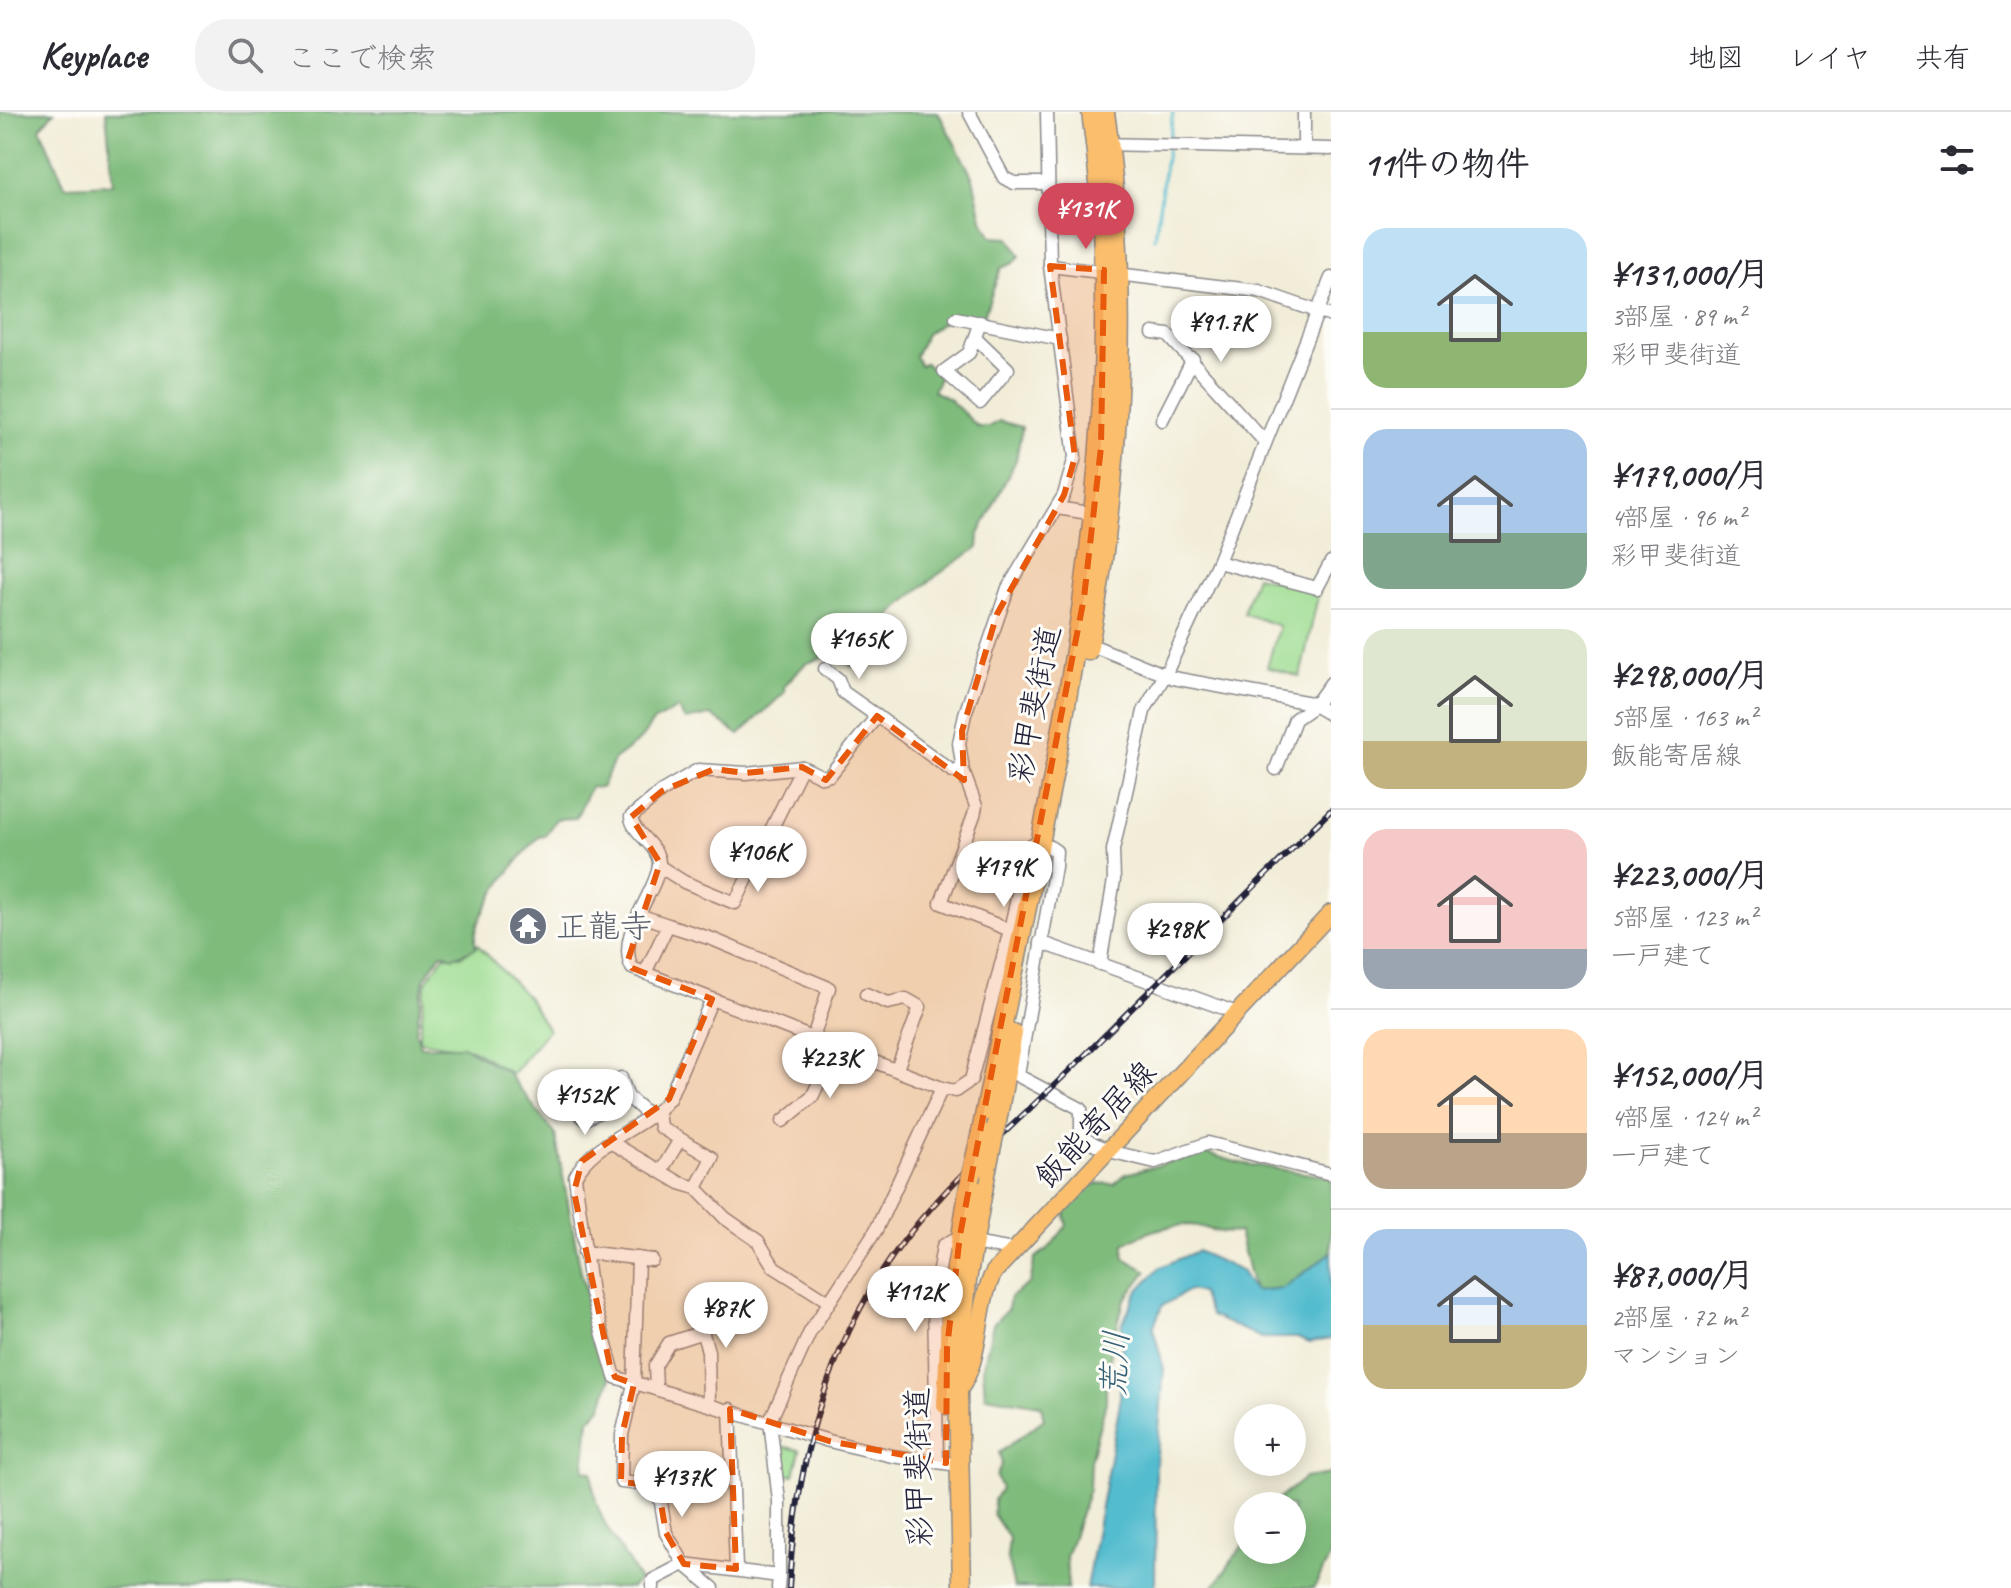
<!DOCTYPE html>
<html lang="ja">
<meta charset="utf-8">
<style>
body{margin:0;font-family:Caveat,"Klee One",sans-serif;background:#f2f2f3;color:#2b2b33;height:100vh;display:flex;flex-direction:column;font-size:30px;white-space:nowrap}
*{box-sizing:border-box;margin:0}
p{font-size:26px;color:#7c7c81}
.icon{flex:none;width:44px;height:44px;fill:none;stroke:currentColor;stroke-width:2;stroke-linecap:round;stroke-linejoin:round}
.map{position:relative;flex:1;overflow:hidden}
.panel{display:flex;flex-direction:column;background:#fff;width:680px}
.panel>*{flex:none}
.controls{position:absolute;left:1234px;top:1292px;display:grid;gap:16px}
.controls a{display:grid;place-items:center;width:72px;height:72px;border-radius:50%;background:#fff;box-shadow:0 4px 20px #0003;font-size:40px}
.price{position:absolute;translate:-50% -68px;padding:0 18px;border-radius:28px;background:#fff;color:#222;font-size:26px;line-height:52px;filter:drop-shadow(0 2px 4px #0008)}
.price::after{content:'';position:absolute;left:50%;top:48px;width:24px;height:18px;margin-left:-12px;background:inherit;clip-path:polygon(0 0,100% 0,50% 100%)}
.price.selected{background:#d1495b;color:#fff}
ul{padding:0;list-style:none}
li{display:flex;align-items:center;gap:24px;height:200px;padding:0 32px}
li+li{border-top:2px solid #e1e1e2}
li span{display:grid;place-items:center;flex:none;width:224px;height:160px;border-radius:24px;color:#555}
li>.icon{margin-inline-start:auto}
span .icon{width:96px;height:96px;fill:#fffc;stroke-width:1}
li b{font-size:34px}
h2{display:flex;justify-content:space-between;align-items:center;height:96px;padding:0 32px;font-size:34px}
header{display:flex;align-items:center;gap:48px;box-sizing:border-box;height:112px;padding:0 40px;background:#fff;border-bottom:2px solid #e1e1e2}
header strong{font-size:38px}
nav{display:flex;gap:44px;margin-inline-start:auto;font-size:28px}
.search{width:560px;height:72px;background:#f2f2f3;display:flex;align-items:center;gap:20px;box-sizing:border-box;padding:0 28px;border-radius:32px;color:#7c7c81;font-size:30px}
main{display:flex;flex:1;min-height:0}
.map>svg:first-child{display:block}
.green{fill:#9fdd92;stroke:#608066;stroke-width:2}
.forest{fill:#7fbc7c;stroke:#506f5c;stroke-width:2}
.water{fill:#52bcce;stroke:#3a6f84;stroke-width:2}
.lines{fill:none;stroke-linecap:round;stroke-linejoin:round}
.stream{stroke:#52bcce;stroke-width:3}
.minor-casing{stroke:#8a888a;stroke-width:15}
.major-casing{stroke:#8a888a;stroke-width:19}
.highway-casing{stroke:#8a888a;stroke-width:21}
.minor{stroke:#fff;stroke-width:12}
.major{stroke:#fabe6d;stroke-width:16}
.highway{stroke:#fabe6d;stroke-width:18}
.rail-casing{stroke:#22223b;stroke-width:6}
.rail{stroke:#fdfcf7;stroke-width:3;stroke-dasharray:9;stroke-linecap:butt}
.highway-bridge-casing{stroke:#8a888a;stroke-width:21;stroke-linecap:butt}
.highway-bridge{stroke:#fabe6d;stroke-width:18}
.marked{fill:#e8590c;fill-opacity:0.2;stroke:#e8590c;stroke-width:6;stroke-dasharray:16 10;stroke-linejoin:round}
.labels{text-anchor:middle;stroke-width:6;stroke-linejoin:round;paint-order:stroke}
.street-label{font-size:32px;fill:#22223b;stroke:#fdfcf7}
.worship-label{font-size:32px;fill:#5b616d;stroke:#fdfcf7;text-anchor:start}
.water-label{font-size:34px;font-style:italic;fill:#356076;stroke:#fdfcf7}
</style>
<header>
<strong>Keyplace</strong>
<div class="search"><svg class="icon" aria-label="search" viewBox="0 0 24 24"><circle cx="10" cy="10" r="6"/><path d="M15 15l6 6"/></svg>ここで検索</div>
<nav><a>地図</a><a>レイヤ</a><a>共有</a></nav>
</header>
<main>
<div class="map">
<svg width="1331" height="1476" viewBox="0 0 1331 1476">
<rect width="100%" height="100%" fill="#fdfcf7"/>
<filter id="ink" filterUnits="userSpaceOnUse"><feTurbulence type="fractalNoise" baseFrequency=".0125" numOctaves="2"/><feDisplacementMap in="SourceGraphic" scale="16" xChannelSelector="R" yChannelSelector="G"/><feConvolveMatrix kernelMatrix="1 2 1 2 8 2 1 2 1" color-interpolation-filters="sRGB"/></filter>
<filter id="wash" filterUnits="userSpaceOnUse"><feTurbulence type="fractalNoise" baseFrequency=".006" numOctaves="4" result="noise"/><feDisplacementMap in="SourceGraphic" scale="32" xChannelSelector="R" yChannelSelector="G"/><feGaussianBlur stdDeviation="1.8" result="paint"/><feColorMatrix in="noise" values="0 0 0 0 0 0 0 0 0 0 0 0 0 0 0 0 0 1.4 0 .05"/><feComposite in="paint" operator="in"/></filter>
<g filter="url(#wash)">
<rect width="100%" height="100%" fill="#f2edd8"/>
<!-- green -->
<g class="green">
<path d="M1256 464 1319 480 1300 565 1267 555 1279 514 1243 501Z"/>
<path d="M477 832 529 887 548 918 512 962 472 937 419 929 426 869 444 844H462Z"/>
<path d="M780 1334 800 1338 794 1363H782Z"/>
</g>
<!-- forest -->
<g class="forest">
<path d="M0 0H54L40 16 65 74 113 72 106 0H938L973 66 982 107 992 125 1009 126 1020 144 1014 151 1001 156 983 206 954 202 926 222 915 244 920 254 925 251 940 264 933 279 949 287 978 315H989L999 309 1022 315 1016 348 979 422 978 436C930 465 881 505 852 554L832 542 805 552 784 574 785 580 739 623 711 603 685 608 678 596 653 610 639 629 615 647 601 676 590 675 576 706 556 707 545 724 539 725C519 745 467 809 476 836L454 845 441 841 424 867 416 920 420 934H463L507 960 555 1022 581 1160 610 1267 602 1294 589 1308 584 1358 592 1360C593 1408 617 1427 639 1468L631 1476H0Z"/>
<path d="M1205 1041 1239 1051 1331 1065V1141L1283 1176 1254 1179 1239 1120C1214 1123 1208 1114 1190 1113 1166 1113 1144 1120 1124 1132V1146L1147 1159 1124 1189 1116 1219 1106 1264V1290L1090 1349 1089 1377 1066 1445 1068 1476H1014L1007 1445 1009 1426 993 1402 994 1388 1001 1376 996 1365 1002 1351 999 1341 1044 1307 1041 1293 985 1284 983 1256 993 1212 1008 1197 1010 1185 1030 1171 1035 1146 1049 1136 1067 1113C1058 1082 1086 1069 1114 1072L1126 1062Z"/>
<path d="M1331 1362V1443L1314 1476H1213L1248 1426V1438H1292V1394H1270L1305 1366Z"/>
</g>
<!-- water -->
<path class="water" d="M1197 1139 1241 1159 1254 1179 1283 1176 1331 1141V1227L1309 1231 1297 1226H1262L1211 1204 1201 1181 1189 1178 1162 1194 1153 1216 1164 1257 1156 1355 1155 1476H1086L1120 1291 1122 1213 1136 1181 1160 1155Z"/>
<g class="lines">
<!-- stream -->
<g class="stream">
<path d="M1169 31 1173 0"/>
<path d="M1155 126 1167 38"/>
</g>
</g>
</g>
<g filter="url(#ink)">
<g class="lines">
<defs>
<g id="minor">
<path d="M969 0 1004 66 1014 71H1046"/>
<path d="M1102 32 1331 37"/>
<path d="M1304 34V0"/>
<path d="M1050 154 1259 179 1331 204"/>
<path d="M956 206 1060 227"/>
<path d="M1153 221 1168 223 1264 329"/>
<path d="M977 227 1008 257 980 291 944 259 969 241 980 210"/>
<path d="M1162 308 1193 247"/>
<path d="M1057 396 1095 402"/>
<path d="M1218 450 1317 476 1331 450"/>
<path d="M1089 532 1173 566 1311 591 1331 603"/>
<path d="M825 557 838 567 843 580 877 604"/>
<path d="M1276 657 1295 607 1315 593 1331 571"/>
<path d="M963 659H952L877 604 830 663 823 665 802 655 746 661 698 658 662 679 631 705C633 723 661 734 659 754 654 786 616 822 632 856L942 976 955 979 971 968 1010 818 941 791 974 703 976 694 963 659 959 631 965 602 1008 476 1064 383 1075 345 1050 154 1047 0"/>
<path d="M659 754 684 770 735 791 802 655"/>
<path d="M639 803 668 813 645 861"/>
<path d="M668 813 712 827 829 876 813 926"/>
<path d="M1010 818 1026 745 1029 735 1038 730"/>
<path d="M1040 830 1237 901"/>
<path d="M1100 852 1114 768 1113 738 1144 599 1165 563 1218 450 1331 166"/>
<path d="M866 882 888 891 906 887 920 895 897 957"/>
<path d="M712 887 669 987C643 1018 592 1029 575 1065L591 1181 615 1265 829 1329 892 1344 959 1353"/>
<path d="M1013 961 1081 997V1025L1109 1039 1155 1050 1208 1031 1331 1062"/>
<path d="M1018 962 1055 755 1056 739 1050 735"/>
<path d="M621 966 628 985 651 1005"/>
<path d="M556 978 585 1007 628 985"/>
<path d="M658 1000 660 1015 712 1046 696 1076"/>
<path d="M783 1009 812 985 836 935"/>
<path d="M612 1031 680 1071 696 1076 725 1106 758 1129 774 1155 828 1189"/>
<path d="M661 1059 679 1029"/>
<path d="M979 1132 1013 1138"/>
<path d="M584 1140 652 1148"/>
<path d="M638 1146 634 1272 622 1323 621 1370 653 1373 659 1379 666 1421 684 1452 779 1464 778 1476"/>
<path d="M694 1192 708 1239 709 1291"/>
<path d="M656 1277 655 1254 669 1231 703 1220"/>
<path d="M730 1297 736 1457"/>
<path d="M937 1349 934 1187 943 1134 953 1128"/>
<path d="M779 1464V1389L770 1309 810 1220 876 1118 942 976"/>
<path d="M653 1476V1468L684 1452 713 1476"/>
</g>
<path id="major" d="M959 1278C983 1245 975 1196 994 1160L1331 801"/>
<g id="highway">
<path d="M1088 539C1121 365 1131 176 1105 0"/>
<path d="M997 1010 1013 921"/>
<path d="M981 1020C1047 685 1139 344 1091 0"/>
<path d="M946 1293 951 1187 970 1068"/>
<path d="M962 1476 958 1279 967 1168 987 1057"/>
</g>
</defs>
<!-- minor casing -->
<use href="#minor" class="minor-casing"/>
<!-- major casing -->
<use href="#major" class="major-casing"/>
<!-- highway casing -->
<use href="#highway" class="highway-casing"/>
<!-- minor -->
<use href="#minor" class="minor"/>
<!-- major -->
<use href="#major" class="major"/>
<!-- highway -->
<use href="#highway" class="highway"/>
<defs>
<path id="rail" d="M789 1476C796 1348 828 1225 909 1122 959 1059 1022 1006 1078 950 1163 866 1247 782 1331 698"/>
</defs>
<!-- rail casing -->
<use href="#rail" class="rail-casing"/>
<!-- rail -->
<use href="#rail" class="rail"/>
<defs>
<g id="highway-bridge">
<path d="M987 1057 997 1010"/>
<path d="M970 1068 981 1020"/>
</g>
</defs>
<!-- highway-bridge casing -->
<use href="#highway-bridge" class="highway-bridge-casing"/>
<!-- highway-bridge -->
<use href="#highway-bridge" class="highway-bridge"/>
</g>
</g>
<!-- marked area -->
<path class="marked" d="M1050 154 1104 158 1101 335 1084 486 960 1123 947 1236 946 1351 829 1329 730 1297 736 1457 684 1452 666 1421 658 1374 621 1370 622 1323 634 1272 615 1265 610 1254 574 1080 582 1049 669 987 712 887 632 856 628 848 660 751 631 705 662 679 714 657 746 661 802 655 826 668 877 604 964 668 962 619 997 502 1064 383 1075 345Z"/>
<!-- icons -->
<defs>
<symbol id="temple-disc" viewBox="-11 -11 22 22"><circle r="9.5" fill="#6b7280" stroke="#fdfcf7"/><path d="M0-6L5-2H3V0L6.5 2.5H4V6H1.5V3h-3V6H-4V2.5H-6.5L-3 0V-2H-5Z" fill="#fff"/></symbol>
</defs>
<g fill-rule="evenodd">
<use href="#temple-disc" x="506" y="792" width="44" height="44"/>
</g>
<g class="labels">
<!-- street labels -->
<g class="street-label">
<text transform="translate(1034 592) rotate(-79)" y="11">彩甲斐街道</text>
<text transform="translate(1095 1012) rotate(-47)" y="11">飯能寄居線</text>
<text transform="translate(918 1355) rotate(-91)" y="11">彩甲斐街道</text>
</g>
<!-- worship labels -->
<g class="worship-label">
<text x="556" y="825">正龍寺</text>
</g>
<!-- water labels -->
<g class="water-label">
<text transform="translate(1114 1252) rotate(-87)" y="12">荒川</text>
</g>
</g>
</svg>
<div class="controls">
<a>+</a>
<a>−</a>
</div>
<b class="price selected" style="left:1086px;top:139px">¥131K</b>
<b class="price" style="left:1221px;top:252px">¥91.7K</b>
<b class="price" style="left:859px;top:569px">¥165K</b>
<b class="price" style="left:758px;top:782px">¥106K</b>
<b class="price" style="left:1004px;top:797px">¥179K</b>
<b class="price" style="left:1175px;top:859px">¥298K</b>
<b class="price" style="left:830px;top:988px">¥223K</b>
<b class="price" style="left:585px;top:1025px">¥152K</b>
<b class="price" style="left:915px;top:1222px">¥112K</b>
<b class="price" style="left:726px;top:1238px">¥87K</b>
<b class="price" style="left:682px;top:1407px">¥137K</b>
</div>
<section class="panel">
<h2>11件の物件<svg class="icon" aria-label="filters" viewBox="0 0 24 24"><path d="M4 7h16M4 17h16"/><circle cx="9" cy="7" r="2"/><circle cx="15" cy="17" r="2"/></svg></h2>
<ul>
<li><span style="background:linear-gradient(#bfe0f5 65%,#8fb573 0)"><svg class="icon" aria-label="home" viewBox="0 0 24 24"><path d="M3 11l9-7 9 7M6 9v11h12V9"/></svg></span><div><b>¥131,000/月</b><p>3部屋 · 89 m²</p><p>彩甲斐街道</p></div></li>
<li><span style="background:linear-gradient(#a9c7e8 65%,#7fa58c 0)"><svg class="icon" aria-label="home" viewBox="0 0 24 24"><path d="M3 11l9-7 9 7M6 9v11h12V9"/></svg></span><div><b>¥179,000/月</b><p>4部屋 · 96 m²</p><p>彩甲斐街道</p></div></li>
<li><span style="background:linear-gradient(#dfe7d0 70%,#c2b280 0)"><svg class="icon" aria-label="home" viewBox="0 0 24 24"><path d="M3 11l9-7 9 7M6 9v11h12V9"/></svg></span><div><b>¥298,000/月</b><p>5部屋 · 163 m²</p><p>飯能寄居線</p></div></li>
<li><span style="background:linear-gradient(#f6c9c9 75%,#9aa5b1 0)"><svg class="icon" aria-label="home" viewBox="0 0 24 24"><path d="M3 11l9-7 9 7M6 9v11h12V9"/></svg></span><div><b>¥223,000/月</b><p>5部屋 · 123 m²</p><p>一戸建て</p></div></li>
<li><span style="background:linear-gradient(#ffd9b3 65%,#b9a48a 0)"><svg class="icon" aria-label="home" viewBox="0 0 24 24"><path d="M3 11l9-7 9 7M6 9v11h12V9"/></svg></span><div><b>¥152,000/月</b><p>4部屋 · 124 m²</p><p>一戸建て</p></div></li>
<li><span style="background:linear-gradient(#a9c7e8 60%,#c2b280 0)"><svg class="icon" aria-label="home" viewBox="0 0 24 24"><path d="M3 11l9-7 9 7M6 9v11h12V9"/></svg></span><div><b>¥87,000/月</b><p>2部屋 · 72 m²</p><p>マンション</p></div></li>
</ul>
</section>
</main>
